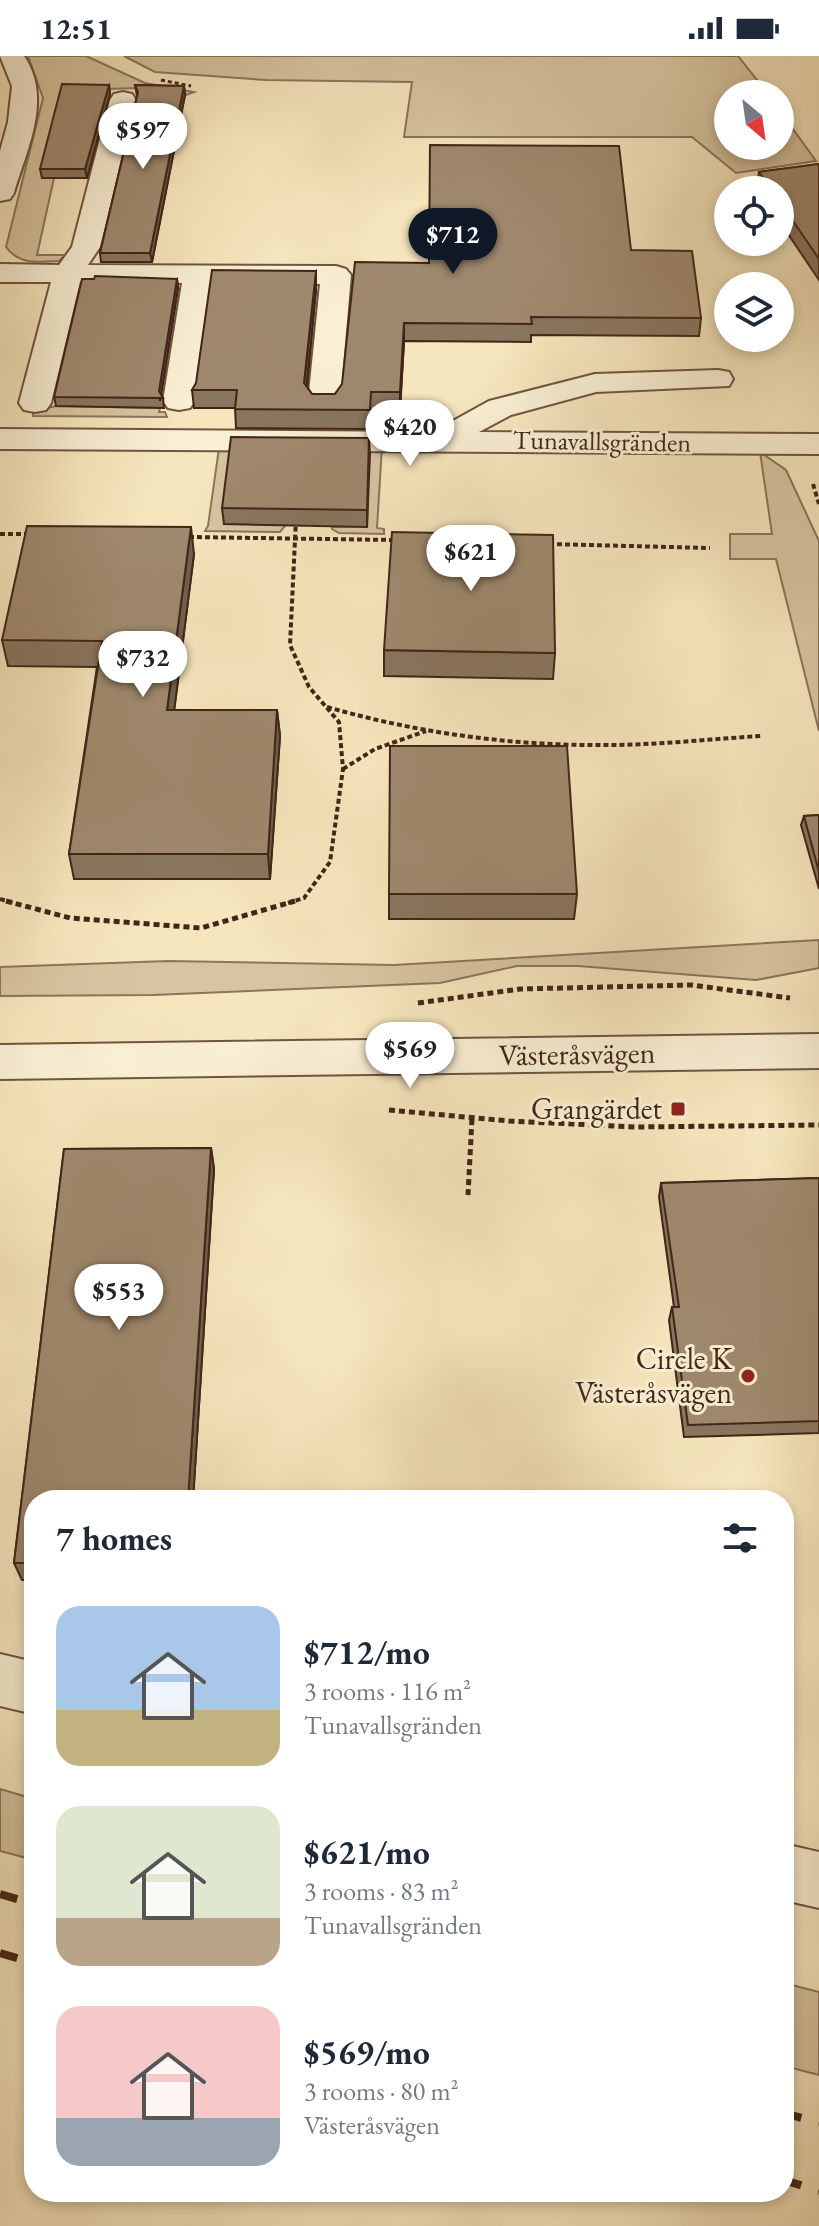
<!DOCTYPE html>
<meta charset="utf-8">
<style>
body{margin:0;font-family:"EB Garamond",serif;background:#f2f2f3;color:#1f2937;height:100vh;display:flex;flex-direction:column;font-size:30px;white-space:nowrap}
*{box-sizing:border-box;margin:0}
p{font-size:26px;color:#747a83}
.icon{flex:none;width:44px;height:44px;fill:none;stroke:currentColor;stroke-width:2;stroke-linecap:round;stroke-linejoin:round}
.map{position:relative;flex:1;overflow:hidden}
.details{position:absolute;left:24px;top:1434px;width:770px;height:712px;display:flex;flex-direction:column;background:#fff;border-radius:32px;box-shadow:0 4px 12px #0003}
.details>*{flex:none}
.needle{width:52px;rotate:151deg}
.buttons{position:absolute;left:714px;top:24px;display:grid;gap:16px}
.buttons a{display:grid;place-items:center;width:80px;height:80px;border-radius:50%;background:#fff;box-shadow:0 4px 12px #0003;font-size:40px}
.price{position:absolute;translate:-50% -68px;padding:0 18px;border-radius:28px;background:#fff;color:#222;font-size:26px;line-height:52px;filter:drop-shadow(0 2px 4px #0008)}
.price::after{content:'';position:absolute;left:50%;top:48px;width:24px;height:18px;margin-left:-12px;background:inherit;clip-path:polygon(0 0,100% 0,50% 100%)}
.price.on{background:#111827;color:#fff}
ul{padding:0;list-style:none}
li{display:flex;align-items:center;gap:24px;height:200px;padding:0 32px}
li span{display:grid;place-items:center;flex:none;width:224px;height:160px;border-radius:24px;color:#555}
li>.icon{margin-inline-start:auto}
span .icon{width:96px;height:96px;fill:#fffc;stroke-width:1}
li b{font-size:34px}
h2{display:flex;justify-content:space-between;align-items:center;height:96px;padding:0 32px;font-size:34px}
.status{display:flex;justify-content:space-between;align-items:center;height:56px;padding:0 40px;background:#fff;direction:ltr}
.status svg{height:22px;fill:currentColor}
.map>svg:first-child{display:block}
.green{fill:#d7c5a1;stroke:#8c755c;stroke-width:2}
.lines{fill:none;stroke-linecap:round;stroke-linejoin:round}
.minor-casing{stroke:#6e5541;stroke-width:4}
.path-far2{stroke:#412518;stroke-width:3;stroke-dasharray:4 3;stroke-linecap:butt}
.path-far1{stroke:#412518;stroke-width:4;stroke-dasharray:5 3;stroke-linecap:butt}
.path{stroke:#412518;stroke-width:5;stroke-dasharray:6 4;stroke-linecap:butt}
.minor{fill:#f9efd4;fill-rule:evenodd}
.rail{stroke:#412518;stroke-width:8;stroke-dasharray:18 18;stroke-linecap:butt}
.wall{fill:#89765f;stroke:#412518;stroke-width:2}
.shaded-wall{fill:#6f604d;stroke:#412518;stroke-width:2}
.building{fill:#9f896e;stroke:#412518;stroke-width:2}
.poi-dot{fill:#8f2418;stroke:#f9efd4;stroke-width:3}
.labels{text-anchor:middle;stroke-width:6;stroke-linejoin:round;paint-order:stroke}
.far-street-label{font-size:26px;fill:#412518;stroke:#f9efd4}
.street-label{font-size:30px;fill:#412518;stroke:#f9efd4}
.poi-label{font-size:30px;fill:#412518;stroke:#f9efd4;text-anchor:end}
</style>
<div class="status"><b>12:51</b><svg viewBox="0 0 49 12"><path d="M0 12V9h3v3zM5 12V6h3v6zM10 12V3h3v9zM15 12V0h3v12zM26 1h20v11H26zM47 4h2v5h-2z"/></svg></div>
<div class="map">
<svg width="819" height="2170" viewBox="0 0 819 2170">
<rect width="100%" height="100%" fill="#f6e6bd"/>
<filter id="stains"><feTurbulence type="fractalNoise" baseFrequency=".0025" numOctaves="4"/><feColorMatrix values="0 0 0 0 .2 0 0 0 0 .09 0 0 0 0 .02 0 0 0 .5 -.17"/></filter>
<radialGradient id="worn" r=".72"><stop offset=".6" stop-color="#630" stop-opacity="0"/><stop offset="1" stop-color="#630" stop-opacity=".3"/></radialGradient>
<!-- green -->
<g class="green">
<path d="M28 0H86L145 27 194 36 186 39H154L143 32 102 33 42 122H54L37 199H65L59 205C38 206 19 209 6 191L43 42Z"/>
<path d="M124 0H738L768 38H728V90H780V55L816 105 736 117 692 81H404L412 26 266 24 155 16Z"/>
<path d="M56 350 160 352 159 356H165L167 361 33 360V355Z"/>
<path d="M382 391 377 472 384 473V478L339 477 332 473V471L367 470 325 400Z"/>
<path d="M219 392H274L224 468H282L285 470 280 476 205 475 208 470Z"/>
<path d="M760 396 786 414 819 485V675L776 503H730V478H772Z"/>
<path d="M819 884V912L756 924 578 910H517L440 927 153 939 0 940V911L168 905 394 909Z"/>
<path d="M0 1733 34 1743V1804L0 1795Z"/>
<path d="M784 1927 819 1936V2019L784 2010Z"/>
</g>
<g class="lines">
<defs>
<g id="minor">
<path d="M0 0H24C53 42 27 93 14 137L10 143 0 145V95L8 66 12 30Z"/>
<path d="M123 36 132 38 136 44 100 191 88 209 336 210 346 213 351 219 340 346 335 353 324 355 313 353 308 346 320 228 211 227 195 345 190 352 179 354 168 352 163 345 182 227 80 226 51 347 46 354 35 356 24 354 19 347 51 226H0V208L59 209 72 191 110 44 114 38Z"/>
<path d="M718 314 729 316 733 323 729 330 596 336 511 359 479 376 819 378V398L0 393V373L433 376 489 345 595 318Z"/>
<path d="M819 978V1012L0 1023V989Z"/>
<path d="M0 1598 34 1606V1658L0 1650Z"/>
<path d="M784 1788 819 1796V1852L784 1844Z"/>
</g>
</defs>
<!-- minor casing -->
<use href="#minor" class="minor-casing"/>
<!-- path-far2 -->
<path class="path-far2" d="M161 24 191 30"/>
<!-- path-far1 -->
<g class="path-far1">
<path d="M813 428 819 448"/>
<path d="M0 478H31"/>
<path d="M189 481 395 484"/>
<path d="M549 488 710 492"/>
<path d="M327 651C418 677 512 690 607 689 658 689 710 683 761 680"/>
<path d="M343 713 375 693 426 675"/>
<path d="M0 843 13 847"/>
<path d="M288 847 304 842 330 806 343 713 339 666 309 631 290 589 296 463"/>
</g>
<!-- path -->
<g class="path">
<path d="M6 845 70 862 201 872 295 845"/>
<path d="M418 947 520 933 691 929 790 942"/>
<path d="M389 1054 509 1065 636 1071 819 1069"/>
<path d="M468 1139 472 1062"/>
</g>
<!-- minor -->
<use href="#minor" class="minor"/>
<!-- rail -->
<g class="rail">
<path d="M0 1838 34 1848"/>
<path d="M0 1897 34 1907"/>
<path d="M784 2057 819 2067"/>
<path d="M784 2124 819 2135"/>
</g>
</g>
<!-- wall -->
<g class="wall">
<path d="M109 29 110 38 87 122H42L40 113Z"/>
<path d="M135 29 184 30 185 39 152 206H101L100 197 137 40Z"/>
<path d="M819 108V224L780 166V134H759L757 131 759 116Z"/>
<path d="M631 194 701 262 699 280 531 279V286L404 285 400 354H371L370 373 236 372 235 352H194L192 334 316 215V234L307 331 312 338H335L429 207Z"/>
<path d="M177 223 178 232 161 339 163 342 164 352 56 350 54 341Z"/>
<path d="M369 382 367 471 224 468 222 452Z"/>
<path d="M194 498 174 654H277L280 680 270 823H74L69 798 97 611 8 610 2 584Z"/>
<path d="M384 594 555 597 553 623 384 620Z"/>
<path d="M819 759V833L801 769 804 760Z"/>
<path d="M389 838H577L574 863H389Z"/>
<path d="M211 1092 214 1113 193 1444H34V1524H22L14 1507 64 1093Z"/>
<path d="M819 1122V1377L684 1381 669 1264 672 1251H674L659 1141 661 1127Z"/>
</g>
<!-- shaded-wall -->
<g class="shaded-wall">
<path d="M109 29 110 38 87 122 85 113Z"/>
<path d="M184 30 185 39 152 206 150 197Z"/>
<path d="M316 215V234L305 346 304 327Z"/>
<path d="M177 223 178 232 160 345 159 335Z"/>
<path d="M404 267V285L400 354V336Z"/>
<path d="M369 382 370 398 367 471V454Z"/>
<path d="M191 471 194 498 171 680 167 654Z"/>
<path d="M277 654 280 680 270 823 268 798Z"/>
<path d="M211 1092 214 1113 193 1444H188Z"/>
</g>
<!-- building -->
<g class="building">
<path d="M62 28 109 29 85 113H40Z"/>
<path d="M135 29 184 30 150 197H100L138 36Z"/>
<path d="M430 89 619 90 631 194 692 195 701 262 531 261 532 268 404 267 400 336H371L370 354 235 353 237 334H192L196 327 212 214 316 215 304 327 312 338H335L342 328 355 206 429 207Z"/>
<path d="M819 108V203L780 146V134H772L759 116Z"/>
<path d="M95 220 177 223 159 335 163 342 54 341 82 223H94Z"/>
<path d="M231 381 369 382 367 454 222 452Z"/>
<path d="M27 470 191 471 167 654H277L268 798H69L102 585 2 584Z"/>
<path d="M392 476 553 479 555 597 384 594Z"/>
<path d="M390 690H567L577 838H389Z"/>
<path d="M819 759V816L804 760Z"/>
<path d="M211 1092 188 1444H34V1507H14L64 1093Z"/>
<path d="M819 1122V1365L688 1369 672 1251H679L661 1127Z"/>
</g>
<!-- markers -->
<g class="poi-dot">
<rect x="670" y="1045" width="16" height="16" rx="4"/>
<circle cx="748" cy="1320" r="8"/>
</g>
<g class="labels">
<!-- far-street labels -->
<g class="far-street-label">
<text transform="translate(602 385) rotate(1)" y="9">Tunavallsgränden</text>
</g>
<!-- street labels -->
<g class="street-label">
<text transform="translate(577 998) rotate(-1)" y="10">Västeråsvägen</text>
</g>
<!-- poi labels -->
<g class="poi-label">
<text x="662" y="1063">Grangärdet</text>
<text x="732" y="1313">Circle K<tspan x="732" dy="34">Västeråsvägen</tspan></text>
</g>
</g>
<rect width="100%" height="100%" filter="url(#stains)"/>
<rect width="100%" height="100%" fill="url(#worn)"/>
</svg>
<div class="buttons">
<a><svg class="needle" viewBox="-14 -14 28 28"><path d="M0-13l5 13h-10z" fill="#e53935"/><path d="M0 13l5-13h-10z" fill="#747a83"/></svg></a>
<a><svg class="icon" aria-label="locate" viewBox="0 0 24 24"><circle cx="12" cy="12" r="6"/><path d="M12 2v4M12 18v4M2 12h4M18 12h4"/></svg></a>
<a><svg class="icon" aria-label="layers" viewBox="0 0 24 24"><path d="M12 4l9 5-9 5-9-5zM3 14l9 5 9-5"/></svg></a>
</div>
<b class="price" style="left:143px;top:115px">$597</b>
<b class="price on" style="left:453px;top:220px">$712</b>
<b class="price" style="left:410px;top:412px">$420</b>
<b class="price" style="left:471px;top:537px">$621</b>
<b class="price" style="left:143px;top:643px">$732</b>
<b class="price" style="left:410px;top:1034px">$569</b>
<b class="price" style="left:119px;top:1276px">$553</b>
<section class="details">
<h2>7 homes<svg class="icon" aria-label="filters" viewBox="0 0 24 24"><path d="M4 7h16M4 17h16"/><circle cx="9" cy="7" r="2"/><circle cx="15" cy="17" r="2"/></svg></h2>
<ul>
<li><span style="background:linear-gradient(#a9c7e8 65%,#c2b280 0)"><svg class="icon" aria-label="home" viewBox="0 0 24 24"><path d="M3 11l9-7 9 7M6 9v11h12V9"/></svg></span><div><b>$712/mo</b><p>3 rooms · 116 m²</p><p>Tunavallsgränden</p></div></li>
<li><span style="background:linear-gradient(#dfe7d0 70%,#b9a48a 0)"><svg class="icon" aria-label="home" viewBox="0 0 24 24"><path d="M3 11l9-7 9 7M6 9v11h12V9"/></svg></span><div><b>$621/mo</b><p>3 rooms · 83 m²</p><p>Tunavallsgränden</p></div></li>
<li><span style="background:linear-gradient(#f6c9c9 70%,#9aa5b1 0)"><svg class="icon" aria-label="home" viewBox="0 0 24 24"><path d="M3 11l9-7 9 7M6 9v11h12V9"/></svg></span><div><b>$569/mo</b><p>3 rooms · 80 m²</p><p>Västeråsvägen</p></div></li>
</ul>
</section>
</div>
